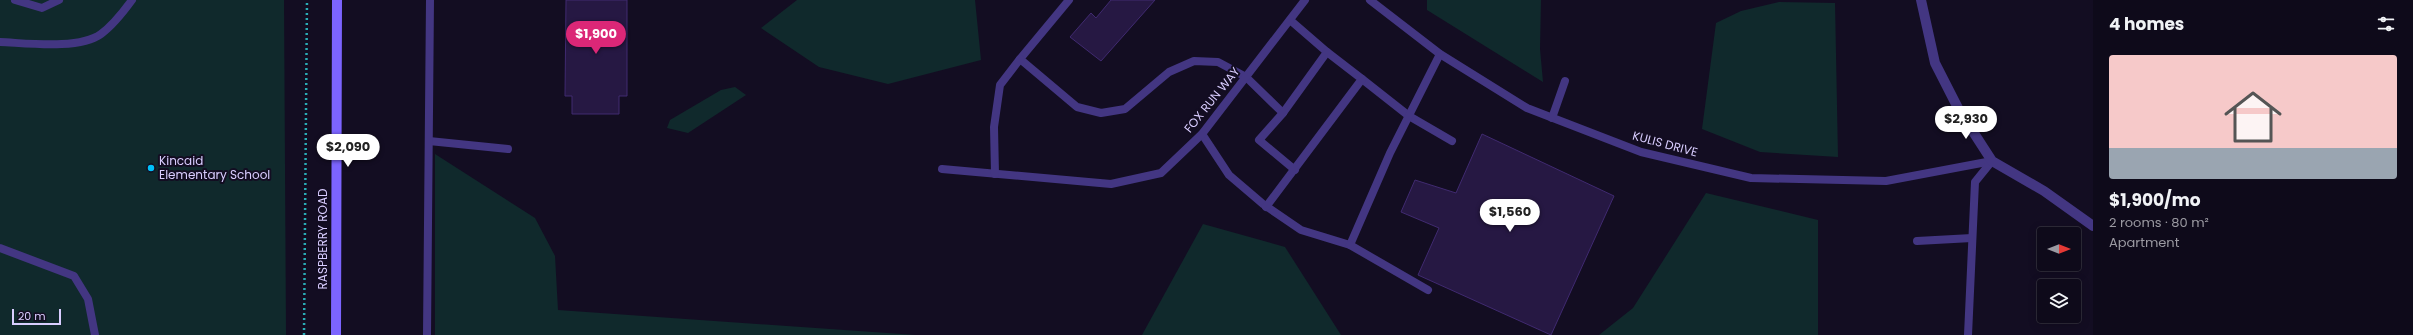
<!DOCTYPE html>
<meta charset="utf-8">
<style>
body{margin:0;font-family:Poppins,sans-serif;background:#171323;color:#f1f3f6;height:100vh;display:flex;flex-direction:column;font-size:15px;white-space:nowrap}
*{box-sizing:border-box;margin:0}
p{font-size:13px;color:#9b9aa2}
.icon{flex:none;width:22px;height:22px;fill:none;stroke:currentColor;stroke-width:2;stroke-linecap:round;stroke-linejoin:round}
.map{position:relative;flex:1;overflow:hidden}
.side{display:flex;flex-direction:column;background:#0e0a1a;width:320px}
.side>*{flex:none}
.needle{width:26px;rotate:90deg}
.tools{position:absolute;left:2037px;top:227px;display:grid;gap:8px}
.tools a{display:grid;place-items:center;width:44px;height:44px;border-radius:4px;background:#0e0a1a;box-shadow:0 2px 10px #0003,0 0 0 1px #2e2b39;font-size:20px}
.scale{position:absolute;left:12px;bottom:10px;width:49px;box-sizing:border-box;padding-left:4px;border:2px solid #d9cdff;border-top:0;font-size:11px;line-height:14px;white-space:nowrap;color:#d9cdff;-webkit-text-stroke:3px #130d22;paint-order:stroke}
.price{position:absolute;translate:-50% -34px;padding:0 9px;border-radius:14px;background:#fff;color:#222;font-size:13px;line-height:26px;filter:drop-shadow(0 1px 2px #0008)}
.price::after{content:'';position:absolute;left:50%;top:24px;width:12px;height:9px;margin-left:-6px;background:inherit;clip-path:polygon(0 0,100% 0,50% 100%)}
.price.current{background:#db2777;color:#fff}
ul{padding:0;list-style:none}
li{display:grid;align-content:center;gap:8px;height:212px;padding:0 16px}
li span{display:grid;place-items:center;height:124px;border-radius:4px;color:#555}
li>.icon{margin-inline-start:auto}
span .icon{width:72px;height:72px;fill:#fffc;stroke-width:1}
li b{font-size:17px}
h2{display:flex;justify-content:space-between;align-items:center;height:48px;padding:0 16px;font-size:17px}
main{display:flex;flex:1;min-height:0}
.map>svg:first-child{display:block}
.green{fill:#10292c}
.building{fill:#261843;stroke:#402a70}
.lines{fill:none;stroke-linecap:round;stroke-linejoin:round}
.path{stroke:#2aacb6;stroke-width:2.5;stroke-dasharray:2 3;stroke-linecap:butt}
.lane{stroke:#433682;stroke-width:8}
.street{stroke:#433682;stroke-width:10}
.secondary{stroke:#7c64ff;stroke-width:10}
.poi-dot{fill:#00c0f8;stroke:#130d22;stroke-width:1.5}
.labels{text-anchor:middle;stroke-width:4;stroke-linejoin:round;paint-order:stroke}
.street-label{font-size:12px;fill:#d9cdff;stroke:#130d22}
.poi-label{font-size:12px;fill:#d9cdff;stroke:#130d22;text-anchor:start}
</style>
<main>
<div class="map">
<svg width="2093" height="335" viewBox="0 0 2093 335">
<rect width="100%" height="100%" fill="#130d22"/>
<!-- green -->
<g class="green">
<path d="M0 0H284L286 335H0Z"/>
<path d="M797 0H975L981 60 888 84 819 67 761 28Z"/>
<path d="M1427 0H1541L1540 49 1543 82 1427 10Z"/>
<path d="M1779 2 1835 3 1838 157 1760 152 1702 129 1716 23 1741 11Z"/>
<path d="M735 87 746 95 688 133 667 128 670 120 721 90Z"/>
<path d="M435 154 535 218 555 256 558 310 916 335H435Z"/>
<path d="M1706 193 1818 220V335H1599L1633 308Z"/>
<path d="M1203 224 1285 247 1341 335H1142Z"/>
</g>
<!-- building -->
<g class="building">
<path d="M566 0H627V96H619V114H572V96H565Z"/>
<path d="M1111 0H1155L1101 61 1070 37 1091 13 1096 18Z"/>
<path d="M1482 134 1614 196 1551 335 1418 275 1439 228 1401 212 1415 180 1456 193Z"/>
</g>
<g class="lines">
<!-- path -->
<path class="path" d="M304 335 307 0"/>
<!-- lane -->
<g class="lane">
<path d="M15 0 42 8 59 0"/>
<path d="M1069 0 1020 59 1077 107 1101 113 1125 109 1169 72 1194 61 1218 62 1246 77 1283 113"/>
<path d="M1370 0 1440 54 1527 108 1641 152 1751 178 1886 181 1992 161"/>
<path d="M1290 20 1327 52"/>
<path d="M0 42C26 43 79 50 101 34 112 26 124 11 132 0"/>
<path d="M1362 79 1409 116 1452 141"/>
<path d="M1552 118 1565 81"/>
<path d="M1202 134 1229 175 1263 204 1301 230 1350 245 1390 153 1440 54"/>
<path d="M429 141 508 149"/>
<path d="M942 169 1111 184 1161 173 1202 134 1305 0"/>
<path d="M995 174 994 127 1000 85 1020 59"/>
<path d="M1266 207 1362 79 1327 52 1283 113 1259 140 1295 170"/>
<path d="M1917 241 1972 238"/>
<path d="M1350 245 1428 290"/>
<path d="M0 248 74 276 88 299 95 335"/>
<path d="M427 335 430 0"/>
<path d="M1968 335 1975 182 1992 161"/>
</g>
<!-- street -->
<path class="street" d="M1921 0 1935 63 1959 110 1992 161 2044 191 2093 226"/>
<!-- secondary -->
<path class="secondary" d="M336 335 337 0"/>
</g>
<!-- markers -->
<circle class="poi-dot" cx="151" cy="168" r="4"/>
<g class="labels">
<!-- street labels -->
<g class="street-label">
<text transform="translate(1212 100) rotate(-51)" y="4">FOX RUN WAY</text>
<text transform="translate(1665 144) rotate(15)" y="4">KULIS DRIVE</text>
<text transform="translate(323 239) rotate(-90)" y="4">RASPBERRY ROAD</text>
</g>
<!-- poi labels -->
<g class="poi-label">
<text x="159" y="165">Kincaid<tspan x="159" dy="14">Elementary School</tspan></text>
</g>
</g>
</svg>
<div class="tools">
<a><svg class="needle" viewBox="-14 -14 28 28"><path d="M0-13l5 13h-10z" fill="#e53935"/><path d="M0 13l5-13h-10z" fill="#9b9aa2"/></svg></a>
<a><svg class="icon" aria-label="layers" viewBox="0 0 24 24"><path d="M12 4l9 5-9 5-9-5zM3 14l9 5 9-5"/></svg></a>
</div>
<div class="scale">20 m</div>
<b class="price current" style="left:596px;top:55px">$1,900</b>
<b class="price" style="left:1966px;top:140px">$2,930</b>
<b class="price" style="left:348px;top:168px">$2,090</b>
<b class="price" style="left:1510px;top:233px">$1,560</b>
</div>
<section class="side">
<h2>4 homes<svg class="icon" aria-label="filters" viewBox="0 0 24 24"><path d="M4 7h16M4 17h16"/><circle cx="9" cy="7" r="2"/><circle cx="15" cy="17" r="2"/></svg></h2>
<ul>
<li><span style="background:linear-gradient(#f6c9c9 75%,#9aa5b1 0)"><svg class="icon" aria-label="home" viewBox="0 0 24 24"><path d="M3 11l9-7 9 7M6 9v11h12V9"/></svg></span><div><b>$1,900/mo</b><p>2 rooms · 80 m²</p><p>Apartment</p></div></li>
</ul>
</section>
</main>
